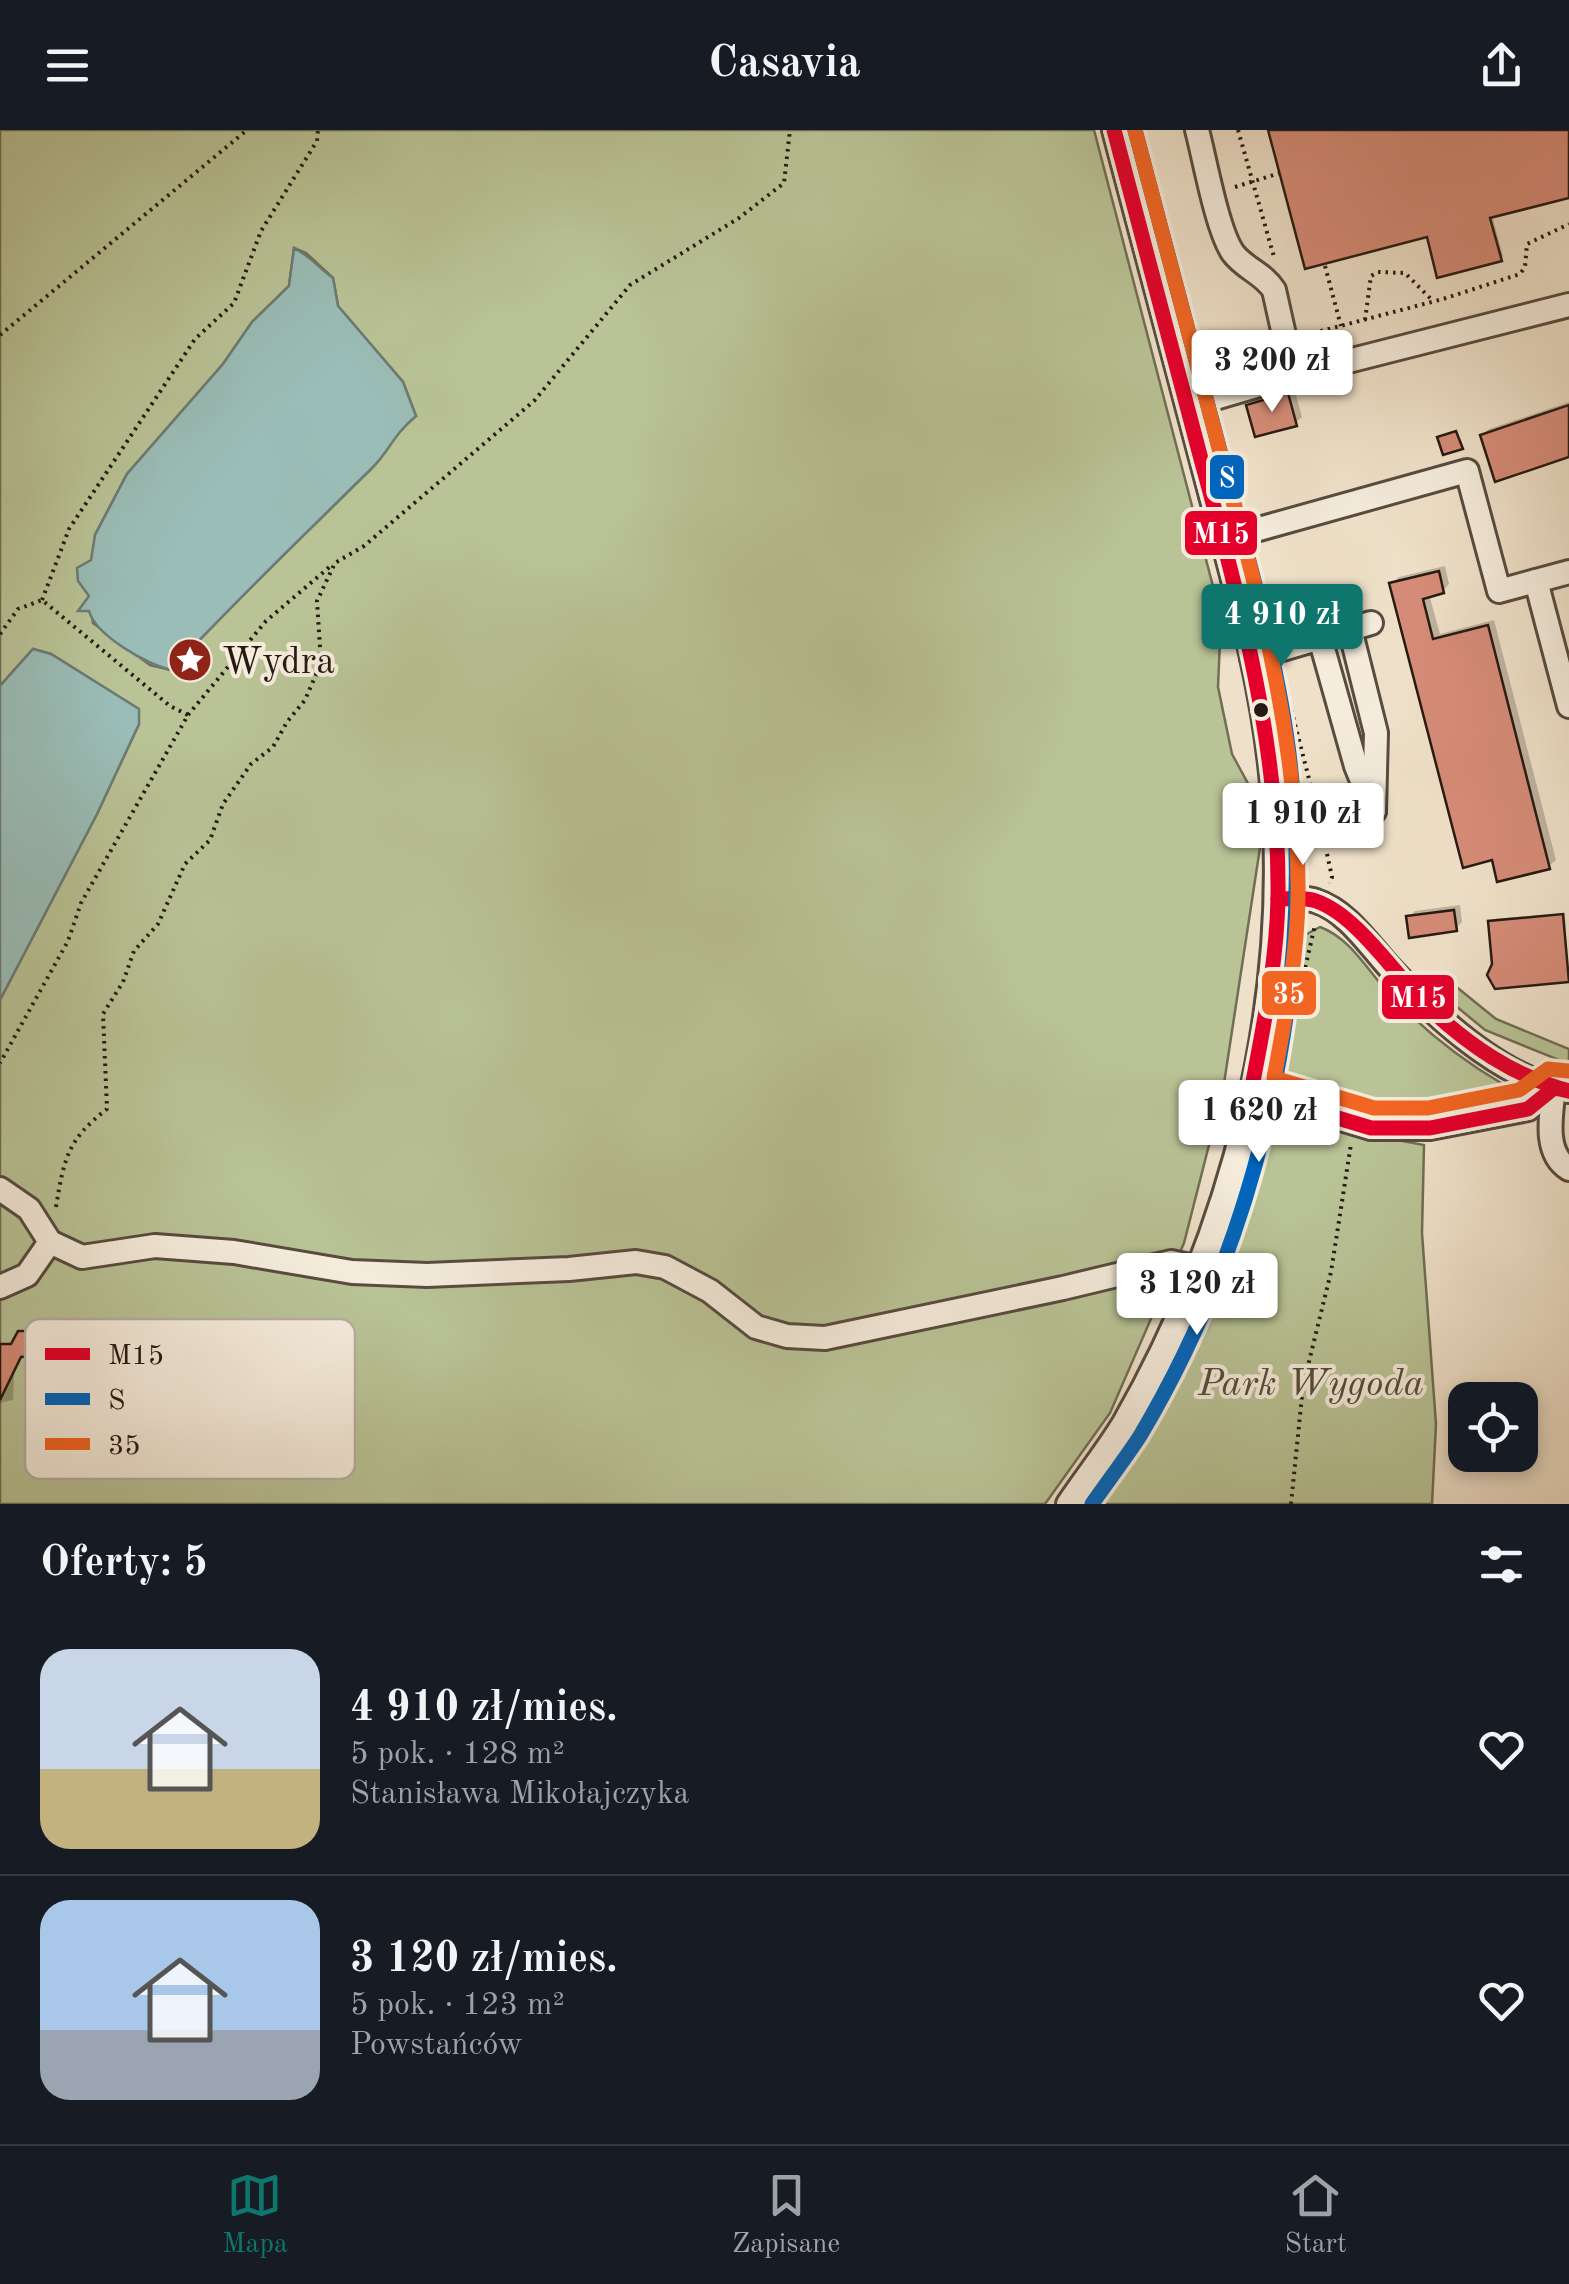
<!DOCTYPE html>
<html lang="pl">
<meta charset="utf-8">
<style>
body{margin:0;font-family:"Old Standard TT",serif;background:#242831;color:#f1f3f6;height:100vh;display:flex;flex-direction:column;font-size:38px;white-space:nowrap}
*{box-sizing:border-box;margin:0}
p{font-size:32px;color:#9ea1a6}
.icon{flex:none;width:55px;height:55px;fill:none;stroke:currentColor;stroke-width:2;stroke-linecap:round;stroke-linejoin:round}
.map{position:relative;height:1374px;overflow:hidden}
.details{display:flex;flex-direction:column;background:#171b24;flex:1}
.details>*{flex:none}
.controls{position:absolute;left:1448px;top:1252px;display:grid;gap:20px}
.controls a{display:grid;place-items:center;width:90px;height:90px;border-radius:20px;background:#171b24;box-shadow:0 5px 15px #0003;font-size:50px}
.price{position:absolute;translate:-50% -85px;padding:0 22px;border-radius:10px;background:#fff;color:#222;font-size:32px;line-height:65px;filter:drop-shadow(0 2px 5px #0008)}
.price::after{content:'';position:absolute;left:50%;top:60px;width:30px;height:22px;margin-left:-15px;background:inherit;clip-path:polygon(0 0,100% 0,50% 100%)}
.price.selected{background:#0f766e;color:#fff}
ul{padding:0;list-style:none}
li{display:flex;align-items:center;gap:30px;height:250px;padding:0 40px}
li+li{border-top:2px solid #363941}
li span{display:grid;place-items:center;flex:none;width:280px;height:200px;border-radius:30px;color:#555}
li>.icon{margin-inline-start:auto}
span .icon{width:120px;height:120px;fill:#fffc;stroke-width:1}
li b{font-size:42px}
h2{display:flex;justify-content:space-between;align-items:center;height:120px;padding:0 40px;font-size:42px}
header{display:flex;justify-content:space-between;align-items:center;height:130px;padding:0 40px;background:#171b24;font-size:45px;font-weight:600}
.dock{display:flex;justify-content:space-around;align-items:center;height:140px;border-top:2px solid #363941;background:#171b24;font-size:28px;color:#9ea1a6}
.dock a{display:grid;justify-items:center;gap:5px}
.dock .selected{color:#0f766e}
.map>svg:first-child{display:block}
.green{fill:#b9c396;stroke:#706e54;stroke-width:2.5;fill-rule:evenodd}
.water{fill:#9abdb7;stroke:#6c7b75;stroke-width:2.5}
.shadow{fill:#0003}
.building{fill:#d68c78;stroke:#261913;stroke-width:2.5}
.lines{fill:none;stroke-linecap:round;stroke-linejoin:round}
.minor-casing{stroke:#584b40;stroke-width:28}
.path{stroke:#261913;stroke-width:4;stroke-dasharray:2.5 5;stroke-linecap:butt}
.minor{stroke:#f5ecdc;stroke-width:22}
.bus-1-casing{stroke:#f5ecdc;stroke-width:22}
.bus-2-casing{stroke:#f5ecdc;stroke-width:22}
.bus-3-casing{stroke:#f5ecdc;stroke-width:22}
.bus-1{stroke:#e4002b;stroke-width:15}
.bus-2{stroke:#0065bd;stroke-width:15}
.bus-3{stroke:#f26522;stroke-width:15}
.bus-dot{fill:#261913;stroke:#f5ecdc;stroke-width:4}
.labels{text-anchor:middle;stroke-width:8;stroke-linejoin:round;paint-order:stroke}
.poi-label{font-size:38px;fill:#261913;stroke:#f5ecdc;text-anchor:start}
.park-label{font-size:38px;font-style:italic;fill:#524c3a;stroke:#f5ecdc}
.key{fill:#f5ecdc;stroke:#b7ada0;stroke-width:2.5}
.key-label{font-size:28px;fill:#261913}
.line-badge{stroke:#f5ecdc;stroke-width:4}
.badge-label{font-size:28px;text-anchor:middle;font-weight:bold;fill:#fff}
</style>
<header><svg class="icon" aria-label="menu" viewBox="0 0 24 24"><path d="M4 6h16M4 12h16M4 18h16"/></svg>Casavia<svg class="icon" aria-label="share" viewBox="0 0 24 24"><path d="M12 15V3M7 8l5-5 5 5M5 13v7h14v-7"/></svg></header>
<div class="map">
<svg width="1569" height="1374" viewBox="0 0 1569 1374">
<rect width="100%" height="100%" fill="#efe1c9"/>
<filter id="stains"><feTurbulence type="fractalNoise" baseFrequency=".002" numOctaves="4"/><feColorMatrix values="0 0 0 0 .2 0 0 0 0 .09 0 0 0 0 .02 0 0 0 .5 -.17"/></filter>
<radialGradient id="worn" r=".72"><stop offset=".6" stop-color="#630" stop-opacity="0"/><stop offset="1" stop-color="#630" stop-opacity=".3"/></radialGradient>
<!-- green -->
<g class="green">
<path d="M0 0H1094L1221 487 1218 557 1232 624 1265 685 1223 960 1184 1113 1110 1283 1045 1374H0V870L97 684 139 594 138 579 51 524 33 519 0 556ZM294 118 306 123 333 148 338 176 403 252 416 286C392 305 390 320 372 338 304 405 236 470 171 540L150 535 93 493 90 466 95 405 127 344 223 234 252 192 289 156Z"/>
<path d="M1320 797C1351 808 1369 843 1391 866 1424 900 1460 929 1501 953L1505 970 1500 977 1397 989 1370 987 1290 960 1274 940 1273 929 1303 806Z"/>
<path d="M1443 846 1496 889 1569 919V934L1485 900 1428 853Z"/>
<path d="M1278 988 1424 1015 1422 1103 1436 1294 1432 1374H1099L1197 1213 1243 1095Z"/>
</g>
<!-- water -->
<g class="water">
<path d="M294 118C309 125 319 138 333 148L338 176 403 252 416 286C393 305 390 320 372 338 304 405 236 470 171 540 147 534 96 506 89 481H78L89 466 78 451 77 438 91 430 95 405 127 344 223 234 252 192 289 156Z"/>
<path d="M33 519 51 524 139 579V594L97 684 0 870V556Z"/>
</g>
<!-- shadow -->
<g class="shadow">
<path d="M1271 0H1569V65L1492 85 1503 126 1501 129 1429 104Z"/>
<path d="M1294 258 1302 287 1295 293 1249 275 1255 269Z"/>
<path d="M1569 272V325L1482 305 1489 299Z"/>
<path d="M1445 436 1449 454 1443 461 1429 464 1440 504 1494 490 1556 730 1549 736 1493 727 1392 454 1399 447Z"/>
<path d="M1460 775 1462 792 1455 799 1409 787 1415 781Z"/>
<path d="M1565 783 1568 850 1495 835 1491 792 1494 789Z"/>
<path d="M35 1199 41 1208 36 1221 15 1225 13 1270 0 1273V1220L6 1229 23 1200Z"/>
</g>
<!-- building -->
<g class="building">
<path d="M1268 0H1569V68L1490 88 1502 131 1437 148 1427 107 1305 139Z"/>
<path d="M1288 263 1297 296 1255 307 1246 275Z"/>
<path d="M1569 275V327L1495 352 1480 305Z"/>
<path d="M1456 301 1463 319 1443 325 1437 307Z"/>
<path d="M1439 441 1444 463 1423 469 1433 509 1488 495 1550 739 1497 752 1492 730 1463 738 1389 453Z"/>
<path d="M1454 780 1457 801 1409 808 1406 786Z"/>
<path d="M1563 784 1569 852 1495 859 1487 845 1492 834 1488 791Z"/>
<path d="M18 1201H33L40 1212 34 1226 21 1227 0 1270V1214H11Z"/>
</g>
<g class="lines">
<defs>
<g id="minor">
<path d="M1197 0C1205 30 1217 100 1233 123 1245 139 1263 143 1274 160L1293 245"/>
<path d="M1188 276 1293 245 1569 175"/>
<path d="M1223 409 1467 341 1499 461 1569 442"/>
<path d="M1536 451 1569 576"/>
<path d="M1350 499 1376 603 1374 681"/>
<path d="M1320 508 1356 636 1371 673"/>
<path d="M1252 528 1371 493"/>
<path d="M1276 708 1323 703 1374 681"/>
<path d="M1278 769C1289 769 1305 767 1316 771 1347 781 1368 814 1389 837 1434 886 1501 949 1569 961"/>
<path d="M1554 958C1551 985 1543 1023 1569 1039"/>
<path d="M1251 962 1371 998H1430L1528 979 1554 958"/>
<path d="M0 1059 29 1079 50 1112 82 1127 155 1116 234 1122 352 1142 427 1145 569 1139 636 1132 665 1137 710 1161 756 1197 787 1206 825 1208 1063 1158 1171 1132 1198 1138"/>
<path d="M0 1157 27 1145 50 1112"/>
<path d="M1068 1374C1086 1347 1107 1321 1124 1293 1233 1102 1292 874 1272 654 1264 561 1239 471 1215 381 1181 254 1148 127 1114 0"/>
</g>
</defs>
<!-- minor casing -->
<use href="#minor" class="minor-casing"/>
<!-- path -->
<g class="path">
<path d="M1238 0 1274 127"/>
<path d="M1235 57 1283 42"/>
<path d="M1325 136 1341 196"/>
<path d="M1365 190 1371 146 1378 142 1405 143 1433 171"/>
<path d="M0 205 247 0"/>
<path d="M1306 205 1443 169 1520 144 1525 137 1527 114 1569 94"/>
<path d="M1208 244 1204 236 1263 217"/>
<path d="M1220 292 1226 322"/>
<path d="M42 470 69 399 195 209 234 173 261 101 317 11 318 0"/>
<path d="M0 504 18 479 42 470 170 576 188 585 81 773 68 811 0 933"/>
<path d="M1282 544 1317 680"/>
<path d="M188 585 266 491 333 434"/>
<path d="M1327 724 1332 747 1329 753"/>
<path d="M1280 947 1315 795"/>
<path d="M56 1077C64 1029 67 1010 107 979L103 884 123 852 134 821 158 794 185 734 210 710 223 674 251 634 273 617 287 592 305 570 321 533 317 471 335 433 364 416 534 271 630 155 739 88 784 53 790 0"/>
<path d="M1225 1138 1239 1107 1272 990"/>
<path d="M1291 1374 1303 1256 1331 1142 1351 1014"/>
</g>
<!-- minor -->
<use href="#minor" class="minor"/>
<defs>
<g id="bus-1">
<path d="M1114 0C1143 110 1172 219 1201 329 1240 472 1280 618 1278 767 1277 833 1263 898 1251 962"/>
<path d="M1278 769C1291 769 1304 767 1316 771 1357 785 1395 845 1426 875 1468 915 1513 946 1569 961"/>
<path d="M1251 962 1371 998H1430L1528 979 1554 958 1569 961"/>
</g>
<path id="bus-2" d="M1092 1374C1108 1351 1125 1329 1140 1306 1260 1104 1319 849 1288 616 1275 521 1248 428 1224 336 1194 224 1165 112 1135 0"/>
<path id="bus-3" d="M1135 0C1164 110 1193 220 1222 329 1260 472 1300 619 1298 768 1297 829 1285 889 1274 948L1374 978H1428L1519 960 1548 939 1569 941"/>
</defs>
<!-- bus-1 casing -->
<use href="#bus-1" class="bus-1-casing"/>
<!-- bus-2 casing -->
<use href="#bus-2" class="bus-2-casing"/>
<!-- bus-3 casing -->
<use href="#bus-3" class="bus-3-casing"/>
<!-- bus-1 -->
<use href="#bus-1" class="bus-1"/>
<!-- bus-2 -->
<use href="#bus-2" class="bus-2"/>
<!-- bus-3 -->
<use href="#bus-3" class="bus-3"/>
</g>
<!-- icons -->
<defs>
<symbol id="sight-disc" viewBox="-11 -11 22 22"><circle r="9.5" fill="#8f2418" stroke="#f5ecdc"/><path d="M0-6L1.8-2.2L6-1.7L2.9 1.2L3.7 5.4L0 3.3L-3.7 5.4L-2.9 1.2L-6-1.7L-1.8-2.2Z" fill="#fff"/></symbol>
</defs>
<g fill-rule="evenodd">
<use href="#sight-disc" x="165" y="505" width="50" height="50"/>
</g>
<!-- markers -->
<circle class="bus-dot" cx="1261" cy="580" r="9"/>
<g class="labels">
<!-- poi labels -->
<g class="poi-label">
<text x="222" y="543">Wydra</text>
</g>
<!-- park labels -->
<g class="park-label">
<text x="1311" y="1265">Park Wygoda</text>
</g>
</g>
<!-- legend -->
<rect x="25" y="1189" width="330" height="160" rx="15" class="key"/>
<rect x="45" y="1218" width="45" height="12" fill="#e4002b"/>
<rect x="45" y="1263" width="45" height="12" fill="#0065bd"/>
<rect x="45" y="1308" width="45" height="12" fill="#f26522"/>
<g class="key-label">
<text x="108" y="1234">M15</text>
<text x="108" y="1279">S</text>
<text x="108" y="1324">35</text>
</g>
<g class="line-badge">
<rect x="1208" y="323" width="38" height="48" rx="10" fill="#0065bd"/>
<rect x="1183" y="379" width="76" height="48" rx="10" fill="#e4002b"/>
<rect x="1260" y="839" width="58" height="48" rx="10" fill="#f26522"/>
<rect x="1380" y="843" width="76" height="48" rx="10" fill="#e4002b"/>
</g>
<g class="badge-label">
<text x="1227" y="357">S</text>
<text x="1221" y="413">M15</text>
<text x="1289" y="873">35</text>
<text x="1418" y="877">M15</text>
</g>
<rect width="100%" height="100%" filter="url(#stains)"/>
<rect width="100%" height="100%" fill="url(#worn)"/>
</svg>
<div class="controls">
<a><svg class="icon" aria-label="locate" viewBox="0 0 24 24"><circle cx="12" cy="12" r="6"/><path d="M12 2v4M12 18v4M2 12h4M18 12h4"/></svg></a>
</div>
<b class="price" style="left:1272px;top:285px">3 200 zł</b>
<b class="price selected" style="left:1282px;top:539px">4 910 zł</b>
<b class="price" style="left:1303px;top:738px">1 910 zł</b>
<b class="price" style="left:1259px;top:1035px">1 620 zł</b>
<b class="price" style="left:1197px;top:1208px">3 120 zł</b>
</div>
<section class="details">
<h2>Oferty: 5<svg class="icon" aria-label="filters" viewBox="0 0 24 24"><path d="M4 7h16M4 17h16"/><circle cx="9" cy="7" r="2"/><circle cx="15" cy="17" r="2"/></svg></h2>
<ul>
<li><span style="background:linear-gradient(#c9d6e8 60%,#c2b280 0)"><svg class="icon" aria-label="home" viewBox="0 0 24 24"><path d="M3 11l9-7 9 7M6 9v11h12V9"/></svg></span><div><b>4 910 zł/mies.</b><p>5 pok. · 128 m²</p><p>Stanisława Mikołajczyka</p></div><svg class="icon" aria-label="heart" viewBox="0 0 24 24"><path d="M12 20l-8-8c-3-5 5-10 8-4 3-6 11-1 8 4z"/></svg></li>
<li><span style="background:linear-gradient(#a9c7e8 65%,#9aa5b1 0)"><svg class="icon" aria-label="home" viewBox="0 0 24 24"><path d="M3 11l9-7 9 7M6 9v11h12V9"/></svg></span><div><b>3 120 zł/mies.</b><p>5 pok. · 123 m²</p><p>Powstańców</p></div><svg class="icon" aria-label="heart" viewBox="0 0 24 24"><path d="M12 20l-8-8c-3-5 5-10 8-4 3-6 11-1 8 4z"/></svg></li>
</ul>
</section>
<nav class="dock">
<a class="selected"><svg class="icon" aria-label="map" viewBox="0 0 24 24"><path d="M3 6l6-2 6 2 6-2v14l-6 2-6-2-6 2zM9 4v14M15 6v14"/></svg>Mapa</a>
<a><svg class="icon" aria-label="saved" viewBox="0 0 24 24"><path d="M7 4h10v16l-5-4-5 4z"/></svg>Zapisane</a>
<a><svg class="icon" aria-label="home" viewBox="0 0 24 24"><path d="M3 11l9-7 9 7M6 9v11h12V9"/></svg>Start</a>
</nav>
